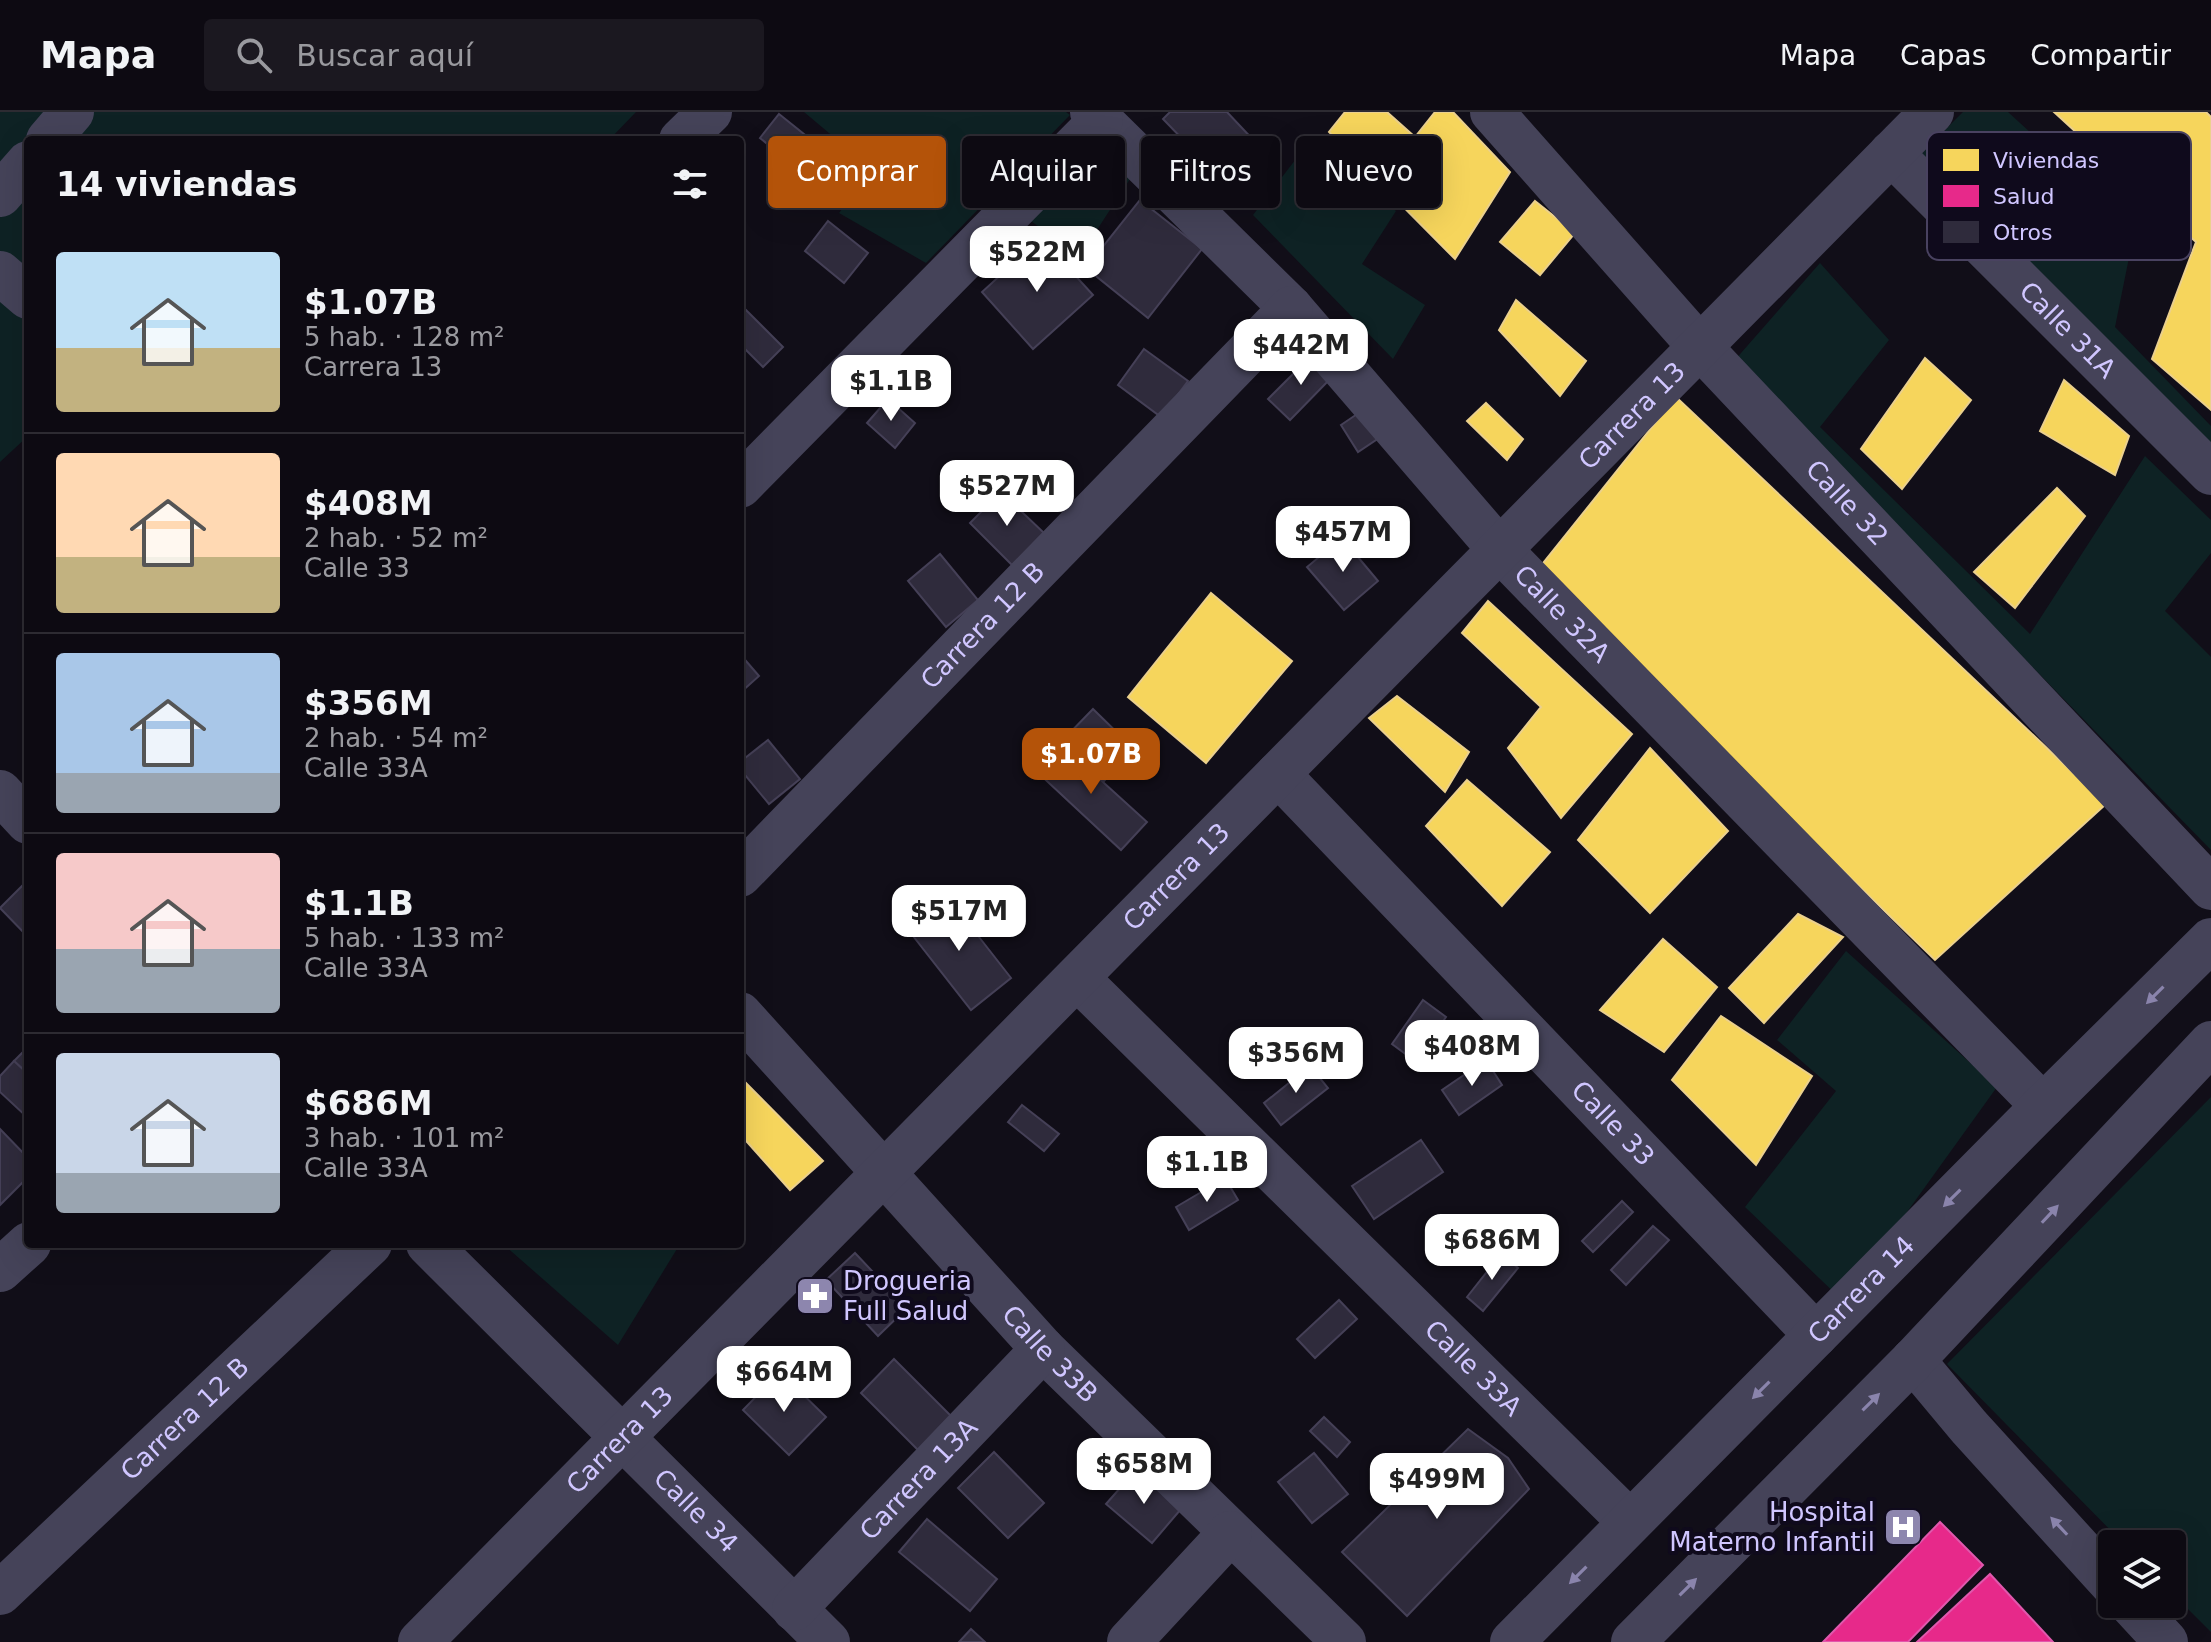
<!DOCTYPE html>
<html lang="es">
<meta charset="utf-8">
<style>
body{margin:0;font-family:"DejaVu Sans",sans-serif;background:#1b1820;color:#f1f3f6;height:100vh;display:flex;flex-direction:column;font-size:30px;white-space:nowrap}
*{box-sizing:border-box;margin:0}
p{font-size:26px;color:#9a9a9f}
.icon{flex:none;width:44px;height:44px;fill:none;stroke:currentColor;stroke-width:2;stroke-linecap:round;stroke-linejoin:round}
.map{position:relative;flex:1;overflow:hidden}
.side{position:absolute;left:24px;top:24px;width:720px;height:1112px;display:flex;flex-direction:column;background:#0d0a12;border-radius:8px;box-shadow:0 8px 32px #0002,0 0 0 2px #2d2b32}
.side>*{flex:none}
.hud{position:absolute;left:768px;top:24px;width:760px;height:72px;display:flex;gap:16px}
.controls{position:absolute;left:2098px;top:1418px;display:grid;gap:16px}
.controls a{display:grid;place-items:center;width:88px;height:88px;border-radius:8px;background:#0d0a12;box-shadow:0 8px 32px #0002,0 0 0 2px #2d2b32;font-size:40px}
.price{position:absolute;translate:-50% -68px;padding:0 18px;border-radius:16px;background:#fff;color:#222;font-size:26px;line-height:52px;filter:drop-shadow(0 2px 4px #0008)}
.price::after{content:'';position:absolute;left:50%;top:48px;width:24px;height:18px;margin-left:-12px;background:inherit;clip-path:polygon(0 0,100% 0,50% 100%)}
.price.on{background:#b45309;color:#fff}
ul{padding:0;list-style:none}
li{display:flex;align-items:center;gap:24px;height:200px;padding:0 32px}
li+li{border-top:2px solid #2d2b32}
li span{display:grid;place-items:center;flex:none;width:224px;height:160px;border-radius:8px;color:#555}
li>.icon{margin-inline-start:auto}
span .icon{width:96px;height:96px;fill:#fffc;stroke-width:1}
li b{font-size:34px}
h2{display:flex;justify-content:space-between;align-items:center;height:96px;padding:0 32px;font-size:34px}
.tag{padding:0 28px;border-radius:8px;background:#0d0a12;box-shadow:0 8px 32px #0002,0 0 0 2px #2d2b32;font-size:28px;line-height:72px}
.tag.on{background:#b45309;color:#fff}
header{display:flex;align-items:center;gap:48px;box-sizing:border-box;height:112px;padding:0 40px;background:#0d0a12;border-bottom:2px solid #2d2b32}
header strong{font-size:38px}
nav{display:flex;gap:44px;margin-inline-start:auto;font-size:28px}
.search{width:560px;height:72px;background:#1b1820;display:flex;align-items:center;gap:20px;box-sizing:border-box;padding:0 28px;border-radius:8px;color:#9a9a9f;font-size:30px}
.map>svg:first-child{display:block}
.green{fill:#0e2224}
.homes{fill:#f6d55c;stroke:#ebd08d;stroke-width:2}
.health{fill:#e7298a;stroke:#e058ad;stroke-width:2}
.building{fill:#2f2b3c;stroke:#454057;stroke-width:2}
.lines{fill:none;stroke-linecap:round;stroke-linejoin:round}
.minor{stroke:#454359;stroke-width:44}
.oneway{fill:#8a84ac}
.labels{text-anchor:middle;stroke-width:8;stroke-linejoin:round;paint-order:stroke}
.street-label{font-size:26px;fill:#d0c6ff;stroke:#0f0a1c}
.poi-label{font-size:26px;fill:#d0c6ff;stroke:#0f0a1c;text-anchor:start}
.key{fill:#0f0a1c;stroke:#494260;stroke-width:2}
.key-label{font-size:22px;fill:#d0c6ff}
</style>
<header>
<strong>Mapa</strong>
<div class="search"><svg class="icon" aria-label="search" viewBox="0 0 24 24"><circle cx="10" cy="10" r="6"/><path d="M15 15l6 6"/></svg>Buscar aquí</div>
<nav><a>Mapa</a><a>Capas</a><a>Compartir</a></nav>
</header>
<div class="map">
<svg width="2211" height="1530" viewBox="0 0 2211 1530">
<rect width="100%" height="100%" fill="#110e18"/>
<!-- green -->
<g class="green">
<path d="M0 0H636L609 28H28V324L0 350Z"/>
<path d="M804 0H1066L1070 3 926 151 839 101 873 58Z"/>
<path d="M1963 0H2008L2135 116 2115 215 2211 314V333L1921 42Z"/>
<path d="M1312 26 1396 99 1362 152 1425 193 1393 247 1253 103Z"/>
<path d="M1092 28 1130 67 1080 144 1021 102Z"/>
<path d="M1820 151 1889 228 1820 315 2030 522 2145 344 2211 408V441L2165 499 2211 545V738L1734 249Z"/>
<path d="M1846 839 1997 975 1843 1189 1745 1095 1836 979 1777 928Z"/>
<path d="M2211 985V1520L2172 1481V1432H2124L1947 1252Z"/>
<path d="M503 1132H680L618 1233Z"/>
</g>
<!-- homes -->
<g class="homes">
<path d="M1345 0H1387L1415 25 1435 0H1453L1510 60 1455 147 1329 20Z"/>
<path d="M2054 0H2206L2211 5V298L2152 247 2196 130Z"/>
<path d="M1535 89 1575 121 1540 163 1500 130Z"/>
<path d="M1516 188 1586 249 1560 284 1499 218Z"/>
<path d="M1925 246 1971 288 1902 377 1861 337Z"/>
<path d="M2064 268 2129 324 2115 363 2040 319Z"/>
<path d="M1676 285 2106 692 1935 848 1536 460Z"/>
<path d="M1486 291 1523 327 1507 348 1467 309Z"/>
<path d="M2057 376 2085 404 2015 496 1974 460Z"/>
<path d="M1211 481 1292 549 1206 651 1128 585Z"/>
<path d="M1488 489 1632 622 1561 706 1508 636 1541 595 1462 521Z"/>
<path d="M1397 584 1469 640 1445 680 1369 606Z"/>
<path d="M1650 636 1728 719 1650 801 1578 728Z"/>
<path d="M1467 668 1550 740 1502 794 1426 714Z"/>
<path d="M1798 802 1843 825 1764 911 1729 876Z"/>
<path d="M1663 827 1717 875 1664 940 1600 898Z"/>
<path d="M1721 904 1812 964 1756 1053 1672 968Z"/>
<path d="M740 965 823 1049 790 1078 740 1022Z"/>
</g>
<!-- health -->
<g class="health">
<path d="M1940 1410 1983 1453 1908 1530H1823Z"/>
<path d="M1990 1462 2053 1530H1917Z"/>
</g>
<!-- building -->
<g class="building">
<path d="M1170 0H1227L1258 33 1221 67 1163 7Z"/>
<path d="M779 2 850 59 830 83 760 26Z"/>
<path d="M1140 88 1202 137 1148 206 1086 156Z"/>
<path d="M828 109 868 141 844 171 805 139Z"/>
<path d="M1041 126 1093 183 1033 237 982 180Z"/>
<path d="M740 192 783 235 763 255 740 232Z"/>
<path d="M1144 237 1188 269 1161 305 1118 273Z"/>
<path d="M1313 242 1334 263 1290 308 1268 287Z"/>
<path d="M888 287 915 311 895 336 867 311Z"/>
<path d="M1366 296 1385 322 1358 340 1341 313Z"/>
<path d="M1001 380 1044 421 1012 453 970 411Z"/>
<path d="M1342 426 1378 469 1344 498 1307 455Z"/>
<path d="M940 442 978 488 946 515 908 469Z"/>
<path d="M740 542 759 564 740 581Z"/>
<path d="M1093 597 1134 637 1103 670 1060 631Z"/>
<path d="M768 628 800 667 769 692 740 657V650Z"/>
<path d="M1060 631 1147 710 1121 738 1035 658Z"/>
<path d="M28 768V825L0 796Z"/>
<path d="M947 784 1011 866 971 898 906 815Z"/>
<path d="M1423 888 1446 905 1415 949 1392 932Z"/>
<path d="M28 935V962L14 949Z"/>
<path d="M1486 948 1502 973 1459 1003 1442 978Z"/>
<path d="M14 949 28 962V1006L0 980V964Z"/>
<path d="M1310 954 1328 976 1281 1013 1264 991Z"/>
<path d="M1022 993 1059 1022 1044 1039 1008 1010Z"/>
<path d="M0 1017 28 1046V1065L0 1093Z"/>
<path d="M1421 1028 1443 1060 1374 1107 1352 1074Z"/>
<path d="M1225 1066 1238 1088 1189 1118 1176 1095Z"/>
<path d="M1622 1089 1633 1100 1593 1140 1582 1129Z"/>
<path d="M1653 1114 1669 1128 1626 1173 1611 1158Z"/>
<path d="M855 1141 907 1196 878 1224 826 1168Z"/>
<path d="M1501 1142 1518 1156 1483 1199 1467 1185Z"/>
<path d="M1339 1188 1357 1207 1315 1246 1297 1227Z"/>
<path d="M894 1247 954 1307 920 1340 861 1281Z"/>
<path d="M780 1260 826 1305 789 1343 743 1298Z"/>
<path d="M1324 1305 1350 1330 1337 1345 1310 1319Z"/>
<path d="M1468 1317 1508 1346 1529 1377 1407 1504 1342 1440Z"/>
<path d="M994 1340 1044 1391 1008 1426 958 1376Z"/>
<path d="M1314 1341 1348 1382 1312 1411 1278 1370Z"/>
<path d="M1136 1358 1181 1397 1152 1431 1106 1392Z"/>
<path d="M927 1407 997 1467 970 1499 899 1440Z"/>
<path d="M971 1517 985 1530H959Z"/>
</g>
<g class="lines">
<!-- minor -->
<g class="minor">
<path id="s1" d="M1092 0 1291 196 1499 437 2043 994"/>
<path id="s2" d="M1492 0 1700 235 2211 776"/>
<path d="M48 28 72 0"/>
<path d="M681 28 710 0"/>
<path id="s3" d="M1891 41 2211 361"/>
<path d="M0 83 28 51"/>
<path d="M0 161 28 185"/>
<path d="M740 374 1101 8"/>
<path id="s4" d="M1278 662 1816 1223"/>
<path d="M0 680 28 710"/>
<path id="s5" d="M740 763 1291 196"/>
<path id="s6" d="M1077 866 1630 1410"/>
<path id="s7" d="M740 902 1043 1237 1344 1530"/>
<path id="s8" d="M428 1132 828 1530"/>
<path d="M0 1158 29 1132"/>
<path d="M1913 1248 1969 1315 2112 1472"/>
<path id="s9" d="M0 1481 370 1132"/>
<path d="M2131 1492 2166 1530"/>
<path id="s10" d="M794 1497 1043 1237"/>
<path id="s11" d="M420 1530 1932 0"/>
<path d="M1129 1530 1230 1421"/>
<path id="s12" d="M1512 1530 2043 994 2211 828"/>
<path d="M1633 1530 1913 1248 2211 931"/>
</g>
</g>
<!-- one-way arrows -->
<defs><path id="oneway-solid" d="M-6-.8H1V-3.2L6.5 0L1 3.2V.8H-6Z" transform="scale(2)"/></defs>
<g class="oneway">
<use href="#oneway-solid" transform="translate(2155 883) rotate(135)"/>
<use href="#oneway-solid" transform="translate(1952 1086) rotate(135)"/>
<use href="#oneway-solid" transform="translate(2050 1102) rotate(-47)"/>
<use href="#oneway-solid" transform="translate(1761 1278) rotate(135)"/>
<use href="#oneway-solid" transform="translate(1871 1290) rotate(-45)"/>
<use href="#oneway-solid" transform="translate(2059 1414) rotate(-133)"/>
<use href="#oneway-solid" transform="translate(1578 1463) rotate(135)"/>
<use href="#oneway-solid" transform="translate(1688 1475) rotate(-45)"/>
</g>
<!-- icons -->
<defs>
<symbol id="pharmacy-square" viewBox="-11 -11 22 22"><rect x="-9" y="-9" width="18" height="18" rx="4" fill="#8d86ae" stroke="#0f0a1c"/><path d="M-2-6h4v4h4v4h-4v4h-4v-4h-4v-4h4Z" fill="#fff"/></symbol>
<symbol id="hospital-square" viewBox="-11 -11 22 22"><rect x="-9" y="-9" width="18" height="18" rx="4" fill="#8d86ae" stroke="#0f0a1c"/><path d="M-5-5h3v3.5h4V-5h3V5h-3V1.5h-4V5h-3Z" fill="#fff"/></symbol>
</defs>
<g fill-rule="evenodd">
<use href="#pharmacy-square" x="793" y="1162" width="44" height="44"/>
<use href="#hospital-square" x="1881" y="1393" width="44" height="44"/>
</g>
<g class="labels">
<!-- street labels -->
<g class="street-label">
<text dy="9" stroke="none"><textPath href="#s3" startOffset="250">Calle 31A</textPath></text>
<text dy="9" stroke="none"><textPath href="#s11" startOffset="1724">Carrera 13</textPath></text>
<text dy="9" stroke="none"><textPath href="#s2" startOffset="528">Calle 32</textPath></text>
<text dy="9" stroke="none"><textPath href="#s1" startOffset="688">Calle 32A</textPath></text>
<text dy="9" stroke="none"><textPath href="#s5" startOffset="348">Carrera 12 B</textPath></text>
<text dy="9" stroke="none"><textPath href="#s11" startOffset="1076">Carrera 13</textPath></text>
<text dy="9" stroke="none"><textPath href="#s4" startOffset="484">Calle 33</textPath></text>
<text dy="9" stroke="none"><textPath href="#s12" startOffset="496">Carrera 14</textPath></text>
<text dy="9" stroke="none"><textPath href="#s7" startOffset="460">Calle 33B</textPath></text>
<text dy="9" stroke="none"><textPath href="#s6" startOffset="556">Calle 33A</textPath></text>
<text dy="9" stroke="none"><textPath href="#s9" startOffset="254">Carrera 12 B</textPath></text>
<text dy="9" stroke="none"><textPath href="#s11" startOffset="284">Carrera 13</textPath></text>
<text dy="9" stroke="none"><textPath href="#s10" startOffset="180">Carrera 13A</textPath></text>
<text dy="9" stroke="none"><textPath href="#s8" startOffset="378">Calle 34</textPath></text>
</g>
<!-- poi labels -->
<g class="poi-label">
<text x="843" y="1178">Drogueria<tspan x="843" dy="30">Full Salud</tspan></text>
<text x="1875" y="1409" text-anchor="end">Hospital<tspan x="1875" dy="30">Materno Infantil</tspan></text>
</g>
</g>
<!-- legend -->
<rect x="1927" y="20" width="264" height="128" rx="12" class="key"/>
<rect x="1943" y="37" width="36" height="22" fill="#f6d55c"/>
<rect x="1943" y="73" width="36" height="22" fill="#e7298a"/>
<rect x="1943" y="109" width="36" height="22" fill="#2f2b3c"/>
<g class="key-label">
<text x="1993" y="56">Viviendas</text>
<text x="1993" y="92">Salud</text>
<text x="1993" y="128">Otros</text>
</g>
</svg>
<div class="controls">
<a><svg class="icon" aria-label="layers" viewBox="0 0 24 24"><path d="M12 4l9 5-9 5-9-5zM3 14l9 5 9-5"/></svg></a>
</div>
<b class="price" style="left:1037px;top:182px">$522M</b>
<b class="price" style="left:1301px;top:275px">$442M</b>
<b class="price" style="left:891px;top:311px">$1.1B</b>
<b class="price" style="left:1007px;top:416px">$527M</b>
<b class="price" style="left:1343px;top:462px">$457M</b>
<b class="price on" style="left:1091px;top:684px">$1.07B</b>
<b class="price" style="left:959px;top:841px">$517M</b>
<b class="price" style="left:1472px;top:976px">$408M</b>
<b class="price" style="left:1296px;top:983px">$356M</b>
<b class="price" style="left:1207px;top:1092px">$1.1B</b>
<b class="price" style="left:1492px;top:1170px">$686M</b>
<b class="price" style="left:784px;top:1302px">$664M</b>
<b class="price" style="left:1144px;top:1394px">$658M</b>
<b class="price" style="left:1437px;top:1409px">$499M</b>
<div class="hud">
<a class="tag on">Comprar</a>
<a class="tag">Alquilar</a>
<a class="tag">Filtros</a>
<a class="tag">Nuevo</a>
</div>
<section class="side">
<h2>14 viviendas<svg class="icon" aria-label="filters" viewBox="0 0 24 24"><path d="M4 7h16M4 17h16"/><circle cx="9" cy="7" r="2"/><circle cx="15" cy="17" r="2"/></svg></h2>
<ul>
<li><span style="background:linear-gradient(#bfe0f5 60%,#c2b280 0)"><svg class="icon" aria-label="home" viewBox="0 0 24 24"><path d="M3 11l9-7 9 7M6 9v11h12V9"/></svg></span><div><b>$1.07B</b><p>5 hab. · 128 m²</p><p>Carrera 13</p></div></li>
<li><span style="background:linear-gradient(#ffd9b3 65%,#c2b280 0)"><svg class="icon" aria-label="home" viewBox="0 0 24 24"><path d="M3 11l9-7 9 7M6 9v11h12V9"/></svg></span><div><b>$408M</b><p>2 hab. · 52 m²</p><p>Calle 33</p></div></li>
<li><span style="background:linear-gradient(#a9c7e8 75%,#9aa5b1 0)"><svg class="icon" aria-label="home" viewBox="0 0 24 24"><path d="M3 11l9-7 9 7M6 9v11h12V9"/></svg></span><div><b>$356M</b><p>2 hab. · 54 m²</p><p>Calle 33A</p></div></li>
<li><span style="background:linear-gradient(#f6c9c9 60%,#9aa5b1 0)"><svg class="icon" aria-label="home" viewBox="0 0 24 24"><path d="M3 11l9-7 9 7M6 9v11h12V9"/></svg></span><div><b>$1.1B</b><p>5 hab. · 133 m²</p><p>Calle 33A</p></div></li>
<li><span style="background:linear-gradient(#c9d6e8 75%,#9aa5b1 0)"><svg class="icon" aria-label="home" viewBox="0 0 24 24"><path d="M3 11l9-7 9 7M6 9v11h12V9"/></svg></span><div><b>$686M</b><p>3 hab. · 101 m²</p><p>Calle 33A</p></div></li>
</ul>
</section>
</div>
